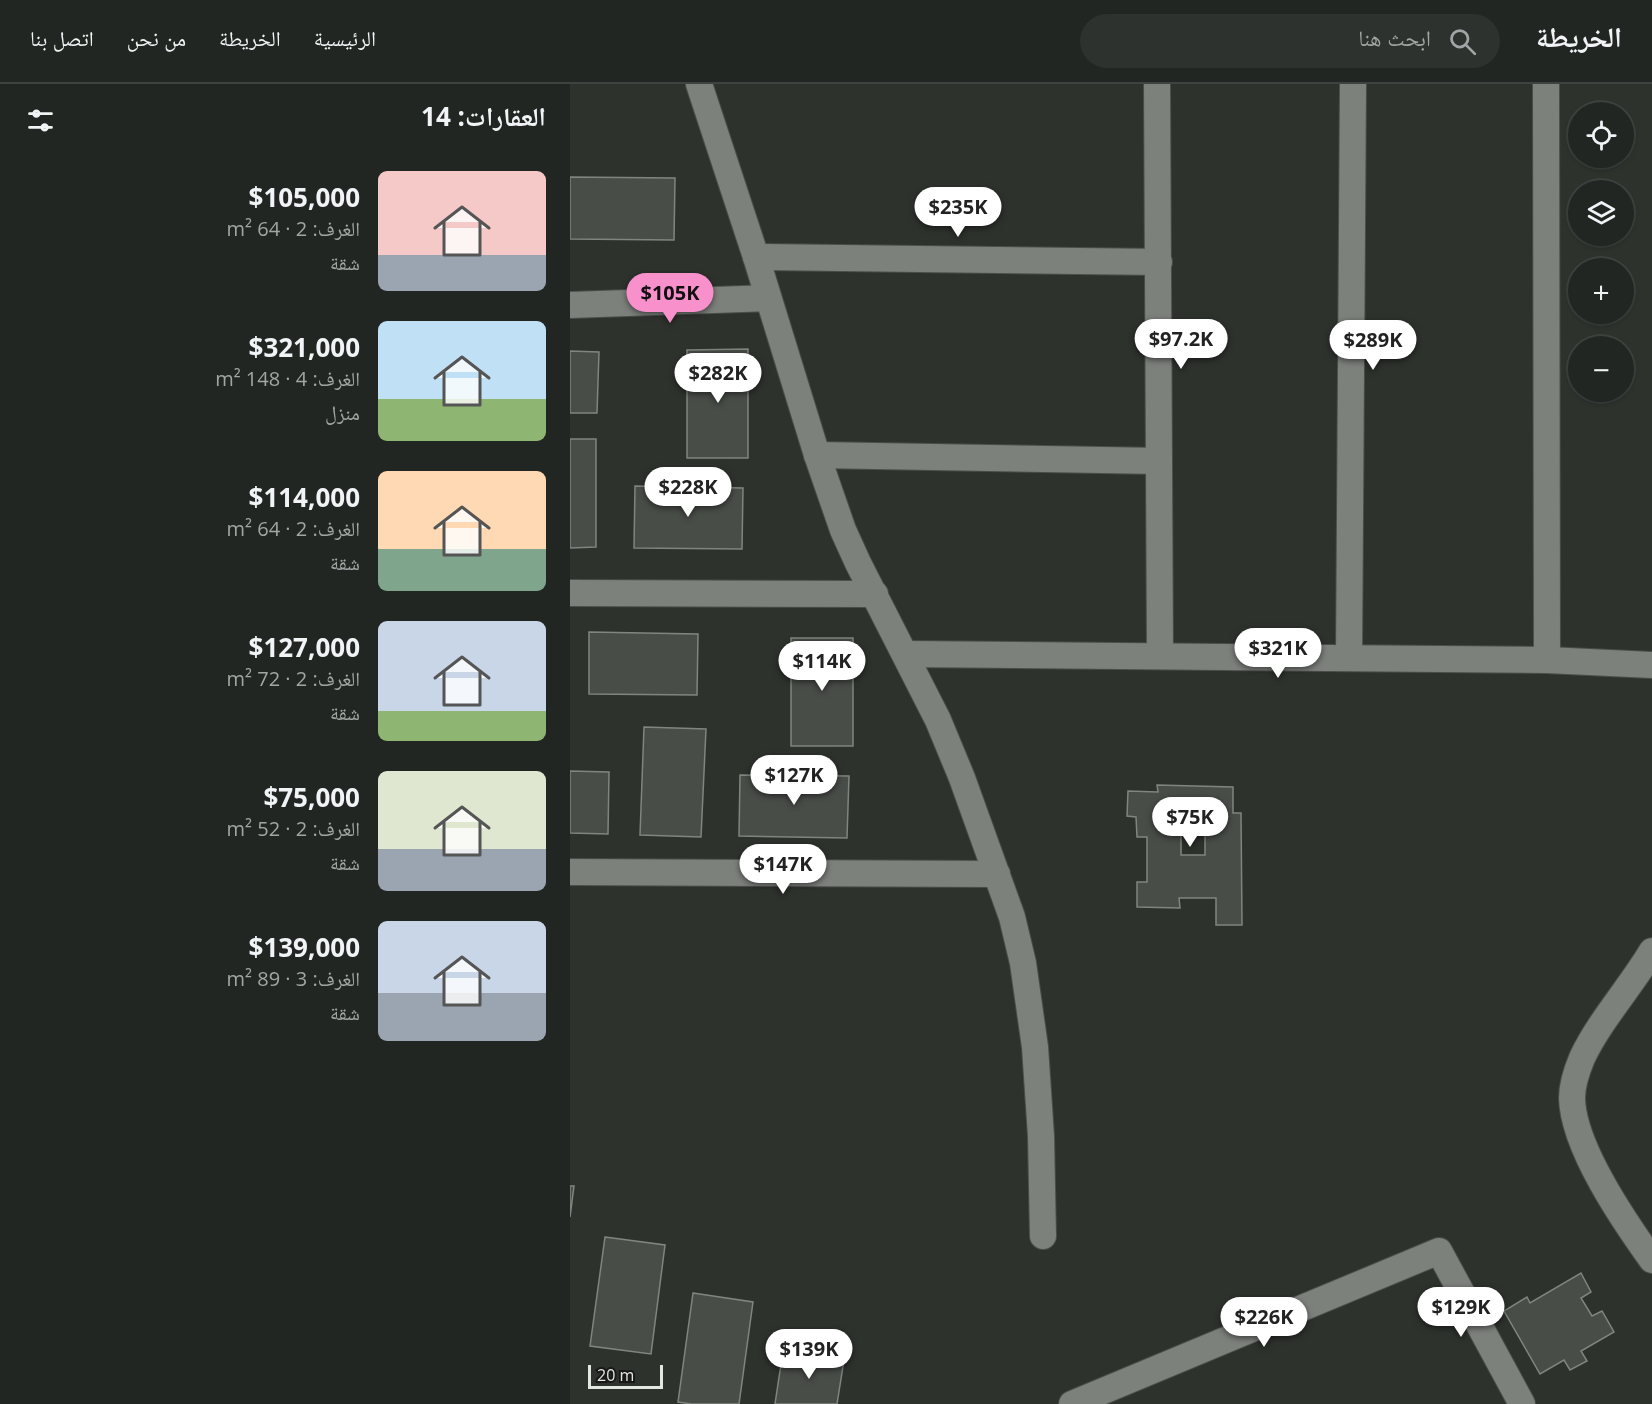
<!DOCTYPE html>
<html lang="ar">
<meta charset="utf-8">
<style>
body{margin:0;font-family:"Open Sans","Noto Naskh Arabic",sans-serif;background:#2e322f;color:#f1f3f6;direction:rtl;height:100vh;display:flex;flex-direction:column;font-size:22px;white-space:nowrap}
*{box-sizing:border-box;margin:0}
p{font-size:20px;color:#a2a5a5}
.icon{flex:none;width:33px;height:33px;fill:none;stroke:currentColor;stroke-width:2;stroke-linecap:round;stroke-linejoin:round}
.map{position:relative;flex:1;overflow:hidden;direction:ltr}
.sheet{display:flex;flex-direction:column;background:#222622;width:570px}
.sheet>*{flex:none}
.tools{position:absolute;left:998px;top:18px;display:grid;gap:12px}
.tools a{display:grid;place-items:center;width:66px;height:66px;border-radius:50%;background:#222622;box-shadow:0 2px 4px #0004,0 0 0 2px #3f4340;font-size:30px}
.scale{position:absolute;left:18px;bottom:15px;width:75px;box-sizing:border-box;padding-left:6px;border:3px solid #e4e6e3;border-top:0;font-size:16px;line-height:21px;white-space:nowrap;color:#e4e6e3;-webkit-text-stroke:4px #181917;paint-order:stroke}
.price{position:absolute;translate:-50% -51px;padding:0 14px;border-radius:21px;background:#fff;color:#222;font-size:20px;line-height:39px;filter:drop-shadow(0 2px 3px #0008)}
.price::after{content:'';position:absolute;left:50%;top:36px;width:18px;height:14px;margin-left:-9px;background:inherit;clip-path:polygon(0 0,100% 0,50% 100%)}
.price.current{background:#f890cc;color:#111}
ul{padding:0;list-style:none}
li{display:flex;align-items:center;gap:18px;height:150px;padding:0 24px}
li span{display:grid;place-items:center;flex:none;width:168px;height:120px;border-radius:9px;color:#555}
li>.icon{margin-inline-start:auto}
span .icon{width:72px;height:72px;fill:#fffc;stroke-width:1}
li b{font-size:26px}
h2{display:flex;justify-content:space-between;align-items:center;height:72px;padding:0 24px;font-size:26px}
header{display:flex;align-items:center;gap:36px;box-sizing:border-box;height:84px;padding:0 30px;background:#222622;border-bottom:2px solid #3f4340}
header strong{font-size:28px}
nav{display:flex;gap:33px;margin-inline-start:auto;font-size:21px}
.search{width:420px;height:54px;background:#2e322f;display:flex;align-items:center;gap:15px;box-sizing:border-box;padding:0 21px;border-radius:33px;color:#a2a5a5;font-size:22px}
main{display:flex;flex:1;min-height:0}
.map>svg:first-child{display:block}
.building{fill:#494d48;stroke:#818580;stroke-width:1.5;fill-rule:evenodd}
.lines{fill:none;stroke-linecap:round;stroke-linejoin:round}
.street-casing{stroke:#4c4e4b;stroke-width:28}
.street{stroke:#7d817c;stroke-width:26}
</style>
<header>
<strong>الخريطة</strong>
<div class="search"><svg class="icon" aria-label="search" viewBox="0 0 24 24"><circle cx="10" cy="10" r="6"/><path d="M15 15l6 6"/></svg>ابحث هنا</div>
<nav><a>الرئيسية</a><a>الخريطة</a><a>من نحن</a><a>اتصل بنا</a></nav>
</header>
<main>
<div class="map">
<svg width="1082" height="1320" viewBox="0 0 1082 1320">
<rect width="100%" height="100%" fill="#2e322d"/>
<!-- building -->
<g class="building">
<path d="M0 93 105 94 104 156 0 155Z"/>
<path d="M178 265V374H117V266Z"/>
<path d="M0 267 29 268 27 329H0Z"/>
<path d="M0 355H26V463L0 464Z"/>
<path d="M65 402 173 404 172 465 64 464Z"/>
<path d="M19 548 128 550 127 611 19 610Z"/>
<rect x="221" y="554" width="62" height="108"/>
<path d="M74 643 136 645 131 753 70 751Z"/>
<path d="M0 687 39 688 38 750 0 749Z"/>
<path d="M170 691 279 692 277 754 169 752Z"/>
<path d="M587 701 663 703V729H671L672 841H646V814H609L610 824 567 823V798H577V753H567L566 733 557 732 558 707 588 708ZM611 740H635V771H611Z"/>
<path d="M0 1102H4L0 1133Z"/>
<path d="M35 1153 95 1161 81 1270 20 1262Z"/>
<path d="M1011 1189 1021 1208 1011 1214 1022 1232 1032 1227 1044 1248 1011 1267 1017 1277 1000 1286 994 1276 970 1290 934 1227 957 1213 960 1219Z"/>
<path d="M123 1209 183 1218 169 1320H122L108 1318Z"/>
<path d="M213 1267 274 1276 267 1320H205Z"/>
</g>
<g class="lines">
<defs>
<g id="street">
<path d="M129 0 186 173 247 371 273 446 288 479 368 636 392 694 442 833 453 879 465 963 471 1052 473 1152"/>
<path d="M587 0 590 572"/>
<path d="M976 0 977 576"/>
<path d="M186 173 589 178"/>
<path d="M0 221 198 214"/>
<path d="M247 371 589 377"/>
<path d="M0 509 305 510"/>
<path d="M335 570 977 576 1082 581"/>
<path d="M779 574 783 0"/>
<path d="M0 788 427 790"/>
<path d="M1082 867C1060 904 1030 936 1012 974 1007 986 1002 1001 1002 1014 1003 1063 1054 1137 1082 1176"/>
<path d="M502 1320 869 1167 952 1320"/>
</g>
</defs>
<!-- street casing -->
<use href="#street" class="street-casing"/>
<!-- street -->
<use href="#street" class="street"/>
</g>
</svg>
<div class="tools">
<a><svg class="icon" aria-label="locate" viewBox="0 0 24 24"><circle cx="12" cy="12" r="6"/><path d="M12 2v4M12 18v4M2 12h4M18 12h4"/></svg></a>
<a><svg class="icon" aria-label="layers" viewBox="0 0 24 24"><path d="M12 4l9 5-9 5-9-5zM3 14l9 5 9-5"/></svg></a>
<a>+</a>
<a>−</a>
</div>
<div class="scale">20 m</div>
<b class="price" style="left:388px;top:154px">$235K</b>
<b class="price current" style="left:100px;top:240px">$105K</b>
<b class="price" style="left:611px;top:286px">$97.2K</b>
<b class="price" style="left:803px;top:287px">$289K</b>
<b class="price" style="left:148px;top:320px">$282K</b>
<b class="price" style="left:118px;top:434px">$228K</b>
<b class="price" style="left:708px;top:595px">$321K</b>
<b class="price" style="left:252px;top:608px">$114K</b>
<b class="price" style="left:224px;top:722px">$127K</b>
<b class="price" style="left:620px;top:764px">$75K</b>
<b class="price" style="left:213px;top:811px">$147K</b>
<b class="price" style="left:891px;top:1254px">$129K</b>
<b class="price" style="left:694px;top:1264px">$226K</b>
<b class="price" style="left:239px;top:1296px">$139K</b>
</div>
<section class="sheet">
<h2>العقارات: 14<svg class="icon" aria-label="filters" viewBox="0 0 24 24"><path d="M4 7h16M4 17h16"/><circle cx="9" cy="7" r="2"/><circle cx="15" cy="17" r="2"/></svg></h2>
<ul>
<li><span style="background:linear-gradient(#f6c9c9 70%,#9aa5b1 0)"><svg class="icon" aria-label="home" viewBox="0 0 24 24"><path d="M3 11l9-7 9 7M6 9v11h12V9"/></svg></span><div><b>$105,000</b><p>الغرف: 2 · 64 m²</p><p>شقة</p></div></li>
<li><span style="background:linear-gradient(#bfe0f5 65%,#8fb573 0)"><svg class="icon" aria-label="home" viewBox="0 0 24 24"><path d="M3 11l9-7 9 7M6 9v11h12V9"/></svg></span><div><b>$321,000</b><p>الغرف: 4 · 148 m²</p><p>منزل</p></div></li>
<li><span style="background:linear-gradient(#ffd9b3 65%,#7fa58c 0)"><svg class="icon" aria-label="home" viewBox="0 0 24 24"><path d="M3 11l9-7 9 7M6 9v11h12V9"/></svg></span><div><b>$114,000</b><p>الغرف: 2 · 64 m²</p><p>شقة</p></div></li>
<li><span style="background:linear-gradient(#c9d6e8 75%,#8fb573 0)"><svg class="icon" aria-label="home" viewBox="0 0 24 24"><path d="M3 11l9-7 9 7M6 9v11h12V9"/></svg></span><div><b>$127,000</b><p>الغرف: 2 · 72 m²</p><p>شقة</p></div></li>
<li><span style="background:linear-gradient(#dfe7d0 65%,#9aa5b1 0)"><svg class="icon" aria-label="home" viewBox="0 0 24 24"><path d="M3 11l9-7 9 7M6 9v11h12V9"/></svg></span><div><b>$75,000</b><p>الغرف: 2 · 52 m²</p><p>شقة</p></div></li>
<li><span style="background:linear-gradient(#c9d6e8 60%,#9aa5b1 0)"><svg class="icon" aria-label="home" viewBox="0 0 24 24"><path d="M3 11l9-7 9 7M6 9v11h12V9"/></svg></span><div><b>$139,000</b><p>الغرف: 3 · 89 m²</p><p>شقة</p></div></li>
</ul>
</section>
</main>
